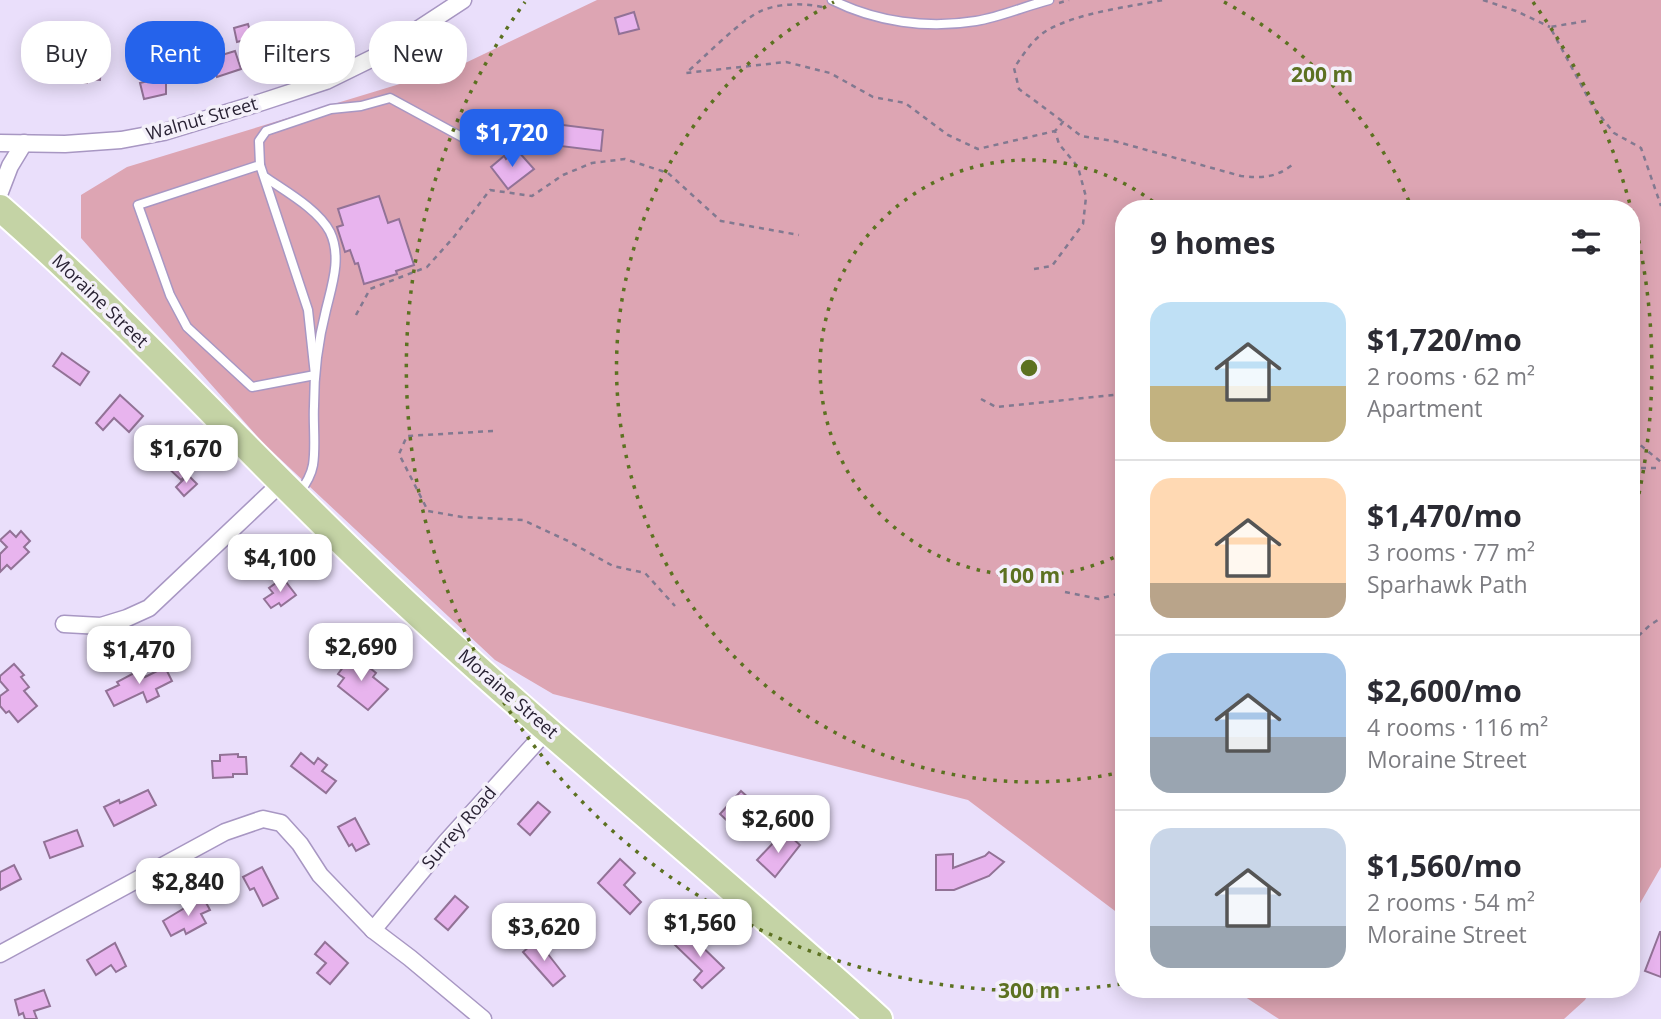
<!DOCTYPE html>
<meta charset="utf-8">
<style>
body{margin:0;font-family:"Open Sans",sans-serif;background:#f7f7f7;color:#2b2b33;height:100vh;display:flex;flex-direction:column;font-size:26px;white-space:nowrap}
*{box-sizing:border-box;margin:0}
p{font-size:23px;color:#7c7c81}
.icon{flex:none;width:38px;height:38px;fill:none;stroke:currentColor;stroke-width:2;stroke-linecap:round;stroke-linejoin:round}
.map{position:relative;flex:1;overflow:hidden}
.side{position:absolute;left:1115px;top:200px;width:525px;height:798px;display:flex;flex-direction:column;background:#fff;border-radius:28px;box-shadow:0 4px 18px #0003}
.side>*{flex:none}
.top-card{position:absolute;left:21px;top:21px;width:665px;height:63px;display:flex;gap:14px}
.price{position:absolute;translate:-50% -60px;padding:0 16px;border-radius:14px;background:#fff;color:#222;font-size:23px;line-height:46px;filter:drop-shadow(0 2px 4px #0008)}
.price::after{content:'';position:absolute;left:50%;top:42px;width:21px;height:16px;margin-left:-10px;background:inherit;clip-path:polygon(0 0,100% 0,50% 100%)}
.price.selected{background:#2563eb;color:#fff}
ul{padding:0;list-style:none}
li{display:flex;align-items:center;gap:21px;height:175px;padding:0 35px}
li+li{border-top:2px solid #e1e1e2}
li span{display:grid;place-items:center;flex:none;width:196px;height:140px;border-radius:21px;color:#555}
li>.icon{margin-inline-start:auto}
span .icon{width:84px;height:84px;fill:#fffc;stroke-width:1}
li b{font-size:30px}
h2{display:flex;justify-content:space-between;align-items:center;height:84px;padding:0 35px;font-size:30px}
.chip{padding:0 24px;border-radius:28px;background:#fff;box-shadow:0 4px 18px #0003;font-size:24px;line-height:63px}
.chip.selected{background:#2563eb;color:#fff}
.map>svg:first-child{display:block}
.green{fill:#dda5b3}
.building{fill:#e8b4ee;stroke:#927296;stroke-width:2}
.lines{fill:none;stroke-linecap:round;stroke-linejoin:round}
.service-casing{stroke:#a897c3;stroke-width:11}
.minor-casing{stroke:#a897c3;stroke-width:19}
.primary-casing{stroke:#fff;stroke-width:30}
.path{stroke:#827990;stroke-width:2.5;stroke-dasharray:5 5;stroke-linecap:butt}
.service{stroke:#fff;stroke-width:8}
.minor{stroke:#fff;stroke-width:16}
.primary{stroke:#c4d3a5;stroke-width:26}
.ring{fill:none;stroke:#5c7121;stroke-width:3.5;stroke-dasharray:3.5 7}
.labels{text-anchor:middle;stroke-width:7;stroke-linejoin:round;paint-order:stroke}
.street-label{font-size:18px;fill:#292234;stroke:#f4f0fa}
.centre{fill:#5c7121;stroke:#f4f0fa;stroke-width:3.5}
.ring-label{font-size:21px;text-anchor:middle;font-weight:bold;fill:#5c7121;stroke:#f4f0fa;stroke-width:7;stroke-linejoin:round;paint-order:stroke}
</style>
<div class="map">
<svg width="1661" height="1019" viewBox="0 0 1661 1019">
<rect width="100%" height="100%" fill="#eadffb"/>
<!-- green -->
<g class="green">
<path d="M597 0H1661V867L1631 919V208H1124L1123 917 968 800 553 694 495 660 263 443 81 238V195L127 167 459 66Z"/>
<path d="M1233 989H1591L1585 1000 1564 1019H1279Z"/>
</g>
<!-- building -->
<g class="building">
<path d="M634 12 639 29 619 34 615 18Z"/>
<path d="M248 24 252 38 237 42 234 28Z"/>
<path d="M68 28 82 29 81 43 67 42Z"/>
<path d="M235 51 241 69 217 77 212 58Z"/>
<path d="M70 60 101 63 100 80 87 79V83L68 81Z"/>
<path d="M172 66 175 79 166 81V94L144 99 140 83 152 80 151 76 160 74 159 69Z"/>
<path d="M547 123 603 130 601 151 544 144Z"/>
<path d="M517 150 534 169 508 189 491 167 504 156 506 159Z"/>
<path d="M379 196 388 223 399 219 414 265 396 271 397 274 364 284 358 263 355 264 350 250 345 252 337 227 343 225 338 209Z"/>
<path d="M62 353 89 372 80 385 53 366Z"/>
<path d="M120 395 143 416 129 432 114 418 103 430 96 423Z"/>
<path d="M176 453 193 469 181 480 165 465Z"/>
<path d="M188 475 197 484 184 496 176 487Z"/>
<path d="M10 531 16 537 21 531 30 541 24 547 29 552 11 569 7 565 0 572V554L7 547 0 540Z"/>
<path d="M283 578 296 595 281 606 279 603 271 608 264 599 273 593 269 588Z"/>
<path d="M353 654 376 673 373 677 388 689 368 710 338 686 344 678 338 674Z"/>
<path d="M14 664 24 675 21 677 29 687 24 691 37 706 18 722 9 711 6 713 0 706V696L8 690 0 681V676Z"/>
<path d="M165 667 172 681 156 689 159 696 147 702 143 692 114 706 106 691 119 685 117 682 134 673 136 676 143 672 145 677Z"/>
<path d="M301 753 314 764 318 758 327 765 322 771 336 781 326 793 291 766Z"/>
<path d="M238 754V757H246L247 774H233V777L213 778 212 761H220V755Z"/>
<path d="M148 790 156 805 114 826 104 807 119 800 120 803Z"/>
<path d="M741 791 759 807 738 831 720 814Z"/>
<path d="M538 802 550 812 530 835 518 824Z"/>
<path d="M355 818 369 844 356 851 352 844 349 846 338 827Z"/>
<path d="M77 830 83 846 50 858 44 842Z"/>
<path d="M789 835 800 845 775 877 757 860 773 843 778 847Z"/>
<path d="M989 852 1004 862 989 876 954 890H936V855L953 854V868L985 856Z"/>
<path d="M620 859 635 873 624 885 641 902 630 914 598 883Z"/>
<path d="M14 865 21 879 0 890V872Z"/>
<path d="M262 867 278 898 263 906 254 888 250 890 243 877Z"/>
<path d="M455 896 468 907 448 930 435 919Z"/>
<path d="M203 897 210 910 201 914 206 923 186 934 184 929 171 936 163 921Z"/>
<path d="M687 932 724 968 702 988 694 980 702 971 675 945Z"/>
<path d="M1660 932H1661V977L1645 971Z"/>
<path d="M537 940 565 976 553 986 523 952Z"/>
<path d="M325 942 348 963 330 984 317 973 326 963 315 954Z"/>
<path d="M115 943 126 966 116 972 111 965 96 975 87 960Z"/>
<path d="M44 990 50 1006 34 1011 37 1019H25L23 1013 19 1015 15 1000Z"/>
</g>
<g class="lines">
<defs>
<g id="service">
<path d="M832 0C876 22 927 29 976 21 1001 17 1025 6 1049 0"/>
<path d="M260 165 308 310 315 375 252 387 187 327 170 295 138 205Z"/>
<path d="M260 165 259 141 266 131 331 109 361 106 390 98 471 142 526 144"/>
<path d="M265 177C285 191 318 209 330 232 342 257 332 285 326 310 318 341 314 374 314 406 313 425 316 446 313 465 311 476 306 484 299 493"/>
</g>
<g id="minor">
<path d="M0 143 65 144 121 140 164 132 262 102 326 81 379 55 463 0"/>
<path d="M0 192 10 166 24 143"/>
<path d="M64 624 101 626 127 618 149 608 281 483"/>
<path d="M373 930 446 842 548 729"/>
<path d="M0 954 225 832 263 819 281 823 300 844 320 875 373 930 410 958 483 1019"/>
</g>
<path id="primary" d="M0 208C143 333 269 477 409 606 562 748 725 879 879 1019"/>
</defs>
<!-- service casing -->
<use href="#service" class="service-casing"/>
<!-- minor casing -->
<use href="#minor" class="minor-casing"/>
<!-- primary casing -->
<use href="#primary" class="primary-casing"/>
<!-- path -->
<g class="path">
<path d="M1483 0 1516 11 1550 27"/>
<path d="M1059 3 1069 0"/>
<path d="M822 7C803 3 782 3 763 10 741 19 705 57 686 73L786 62 830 73 873 97 905 103 948 135 978 149 1055 131"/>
<path d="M1586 21 1550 27 1593 107 1614 133 1641 148 1661 206"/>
<path d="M1062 121 1019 89 1014 68C1023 55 1032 40 1046 31 1076 13 1128 7 1163 0"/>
<path d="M1034 269 1052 266 1083 224 1086 197 1078 167 1059 144 1055 131 1063 122 1081 136 1114 141 1241 176C1261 178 1276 178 1292 165"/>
<path d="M356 315 370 289 427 267 453 238 490 190 532 196 563 175 592 163 625 159 668 173 721 221 799 235"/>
<path d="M981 399 996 407 1124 394"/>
<path d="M493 431 407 436 399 454 428 511 462 517 523 520 568 541 613 566 645 573 675 606"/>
<path d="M1633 439 1661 462"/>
<path d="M1631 468H1661"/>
<path d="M1065 592 1099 599 1124 592"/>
<path d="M1631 643 1650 625 1661 618"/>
<path d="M1369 989H1372"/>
</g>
<!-- service -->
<use href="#service" class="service"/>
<!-- minor -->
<use href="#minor" class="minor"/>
<!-- primary -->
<use href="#primary" class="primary"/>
</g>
<!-- distance rings -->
<g class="ring">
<path d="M1123 553A208 208 0 1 1 1161 208"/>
<path d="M1122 772A415 415 0 0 1 834 2M1224 2A415 415 0 0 1 1411 206"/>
<path d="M1121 984A623 623 0 0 1 525 2M1533 2A623 623 0 0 1 1632 524"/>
</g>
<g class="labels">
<!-- street labels -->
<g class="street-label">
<text transform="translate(202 119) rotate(-16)" y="6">Walnut Street</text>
<text transform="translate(100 301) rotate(44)" y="6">Moraine Street</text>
<text transform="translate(508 694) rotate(41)" y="6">Moraine Street</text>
<text transform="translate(459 828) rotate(-49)" y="6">Surrey Road</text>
</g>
</g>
<circle cx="1029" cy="368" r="10" class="centre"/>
<g class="ring-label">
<text x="1322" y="82">200 m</text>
<text x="1029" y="583">100 m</text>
<text x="1029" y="998">300 m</text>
</g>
</svg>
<b class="price selected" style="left:512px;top:169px">$1,720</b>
<b class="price" style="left:186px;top:485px">$1,670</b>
<b class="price" style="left:280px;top:594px">$4,100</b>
<b class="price" style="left:361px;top:683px">$2,690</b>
<b class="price" style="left:139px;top:686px">$1,470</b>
<b class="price" style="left:778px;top:855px">$2,600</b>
<b class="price" style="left:188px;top:918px">$2,840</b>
<b class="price" style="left:700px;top:959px">$1,560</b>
<b class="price" style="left:544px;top:963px">$3,620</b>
<div class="top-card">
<a class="chip">Buy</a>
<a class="chip selected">Rent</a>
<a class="chip">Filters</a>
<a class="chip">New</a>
</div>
<section class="side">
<h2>9 homes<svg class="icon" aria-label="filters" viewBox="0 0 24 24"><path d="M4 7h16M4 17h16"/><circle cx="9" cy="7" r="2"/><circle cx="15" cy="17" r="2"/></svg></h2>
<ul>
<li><span style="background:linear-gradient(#bfe0f5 60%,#c2b280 0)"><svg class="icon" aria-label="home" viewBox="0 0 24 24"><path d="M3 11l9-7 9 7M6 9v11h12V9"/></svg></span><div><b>$1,720/mo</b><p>2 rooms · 62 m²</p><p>Apartment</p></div></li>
<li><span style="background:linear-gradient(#ffd9b3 75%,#b9a48a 0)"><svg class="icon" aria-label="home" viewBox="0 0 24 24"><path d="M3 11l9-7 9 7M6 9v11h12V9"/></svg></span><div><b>$1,470/mo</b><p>3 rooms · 77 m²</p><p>Sparhawk Path</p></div></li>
<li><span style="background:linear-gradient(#a9c7e8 60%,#9aa5b1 0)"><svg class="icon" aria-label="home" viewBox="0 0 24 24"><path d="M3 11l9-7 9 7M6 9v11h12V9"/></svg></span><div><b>$2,600/mo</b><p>4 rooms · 116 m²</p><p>Moraine Street</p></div></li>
<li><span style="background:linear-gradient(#c9d6e8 70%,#9aa5b1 0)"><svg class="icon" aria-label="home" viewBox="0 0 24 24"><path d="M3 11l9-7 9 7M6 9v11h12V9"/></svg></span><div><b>$1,560/mo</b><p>2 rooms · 54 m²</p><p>Moraine Street</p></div></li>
</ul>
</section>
</div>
